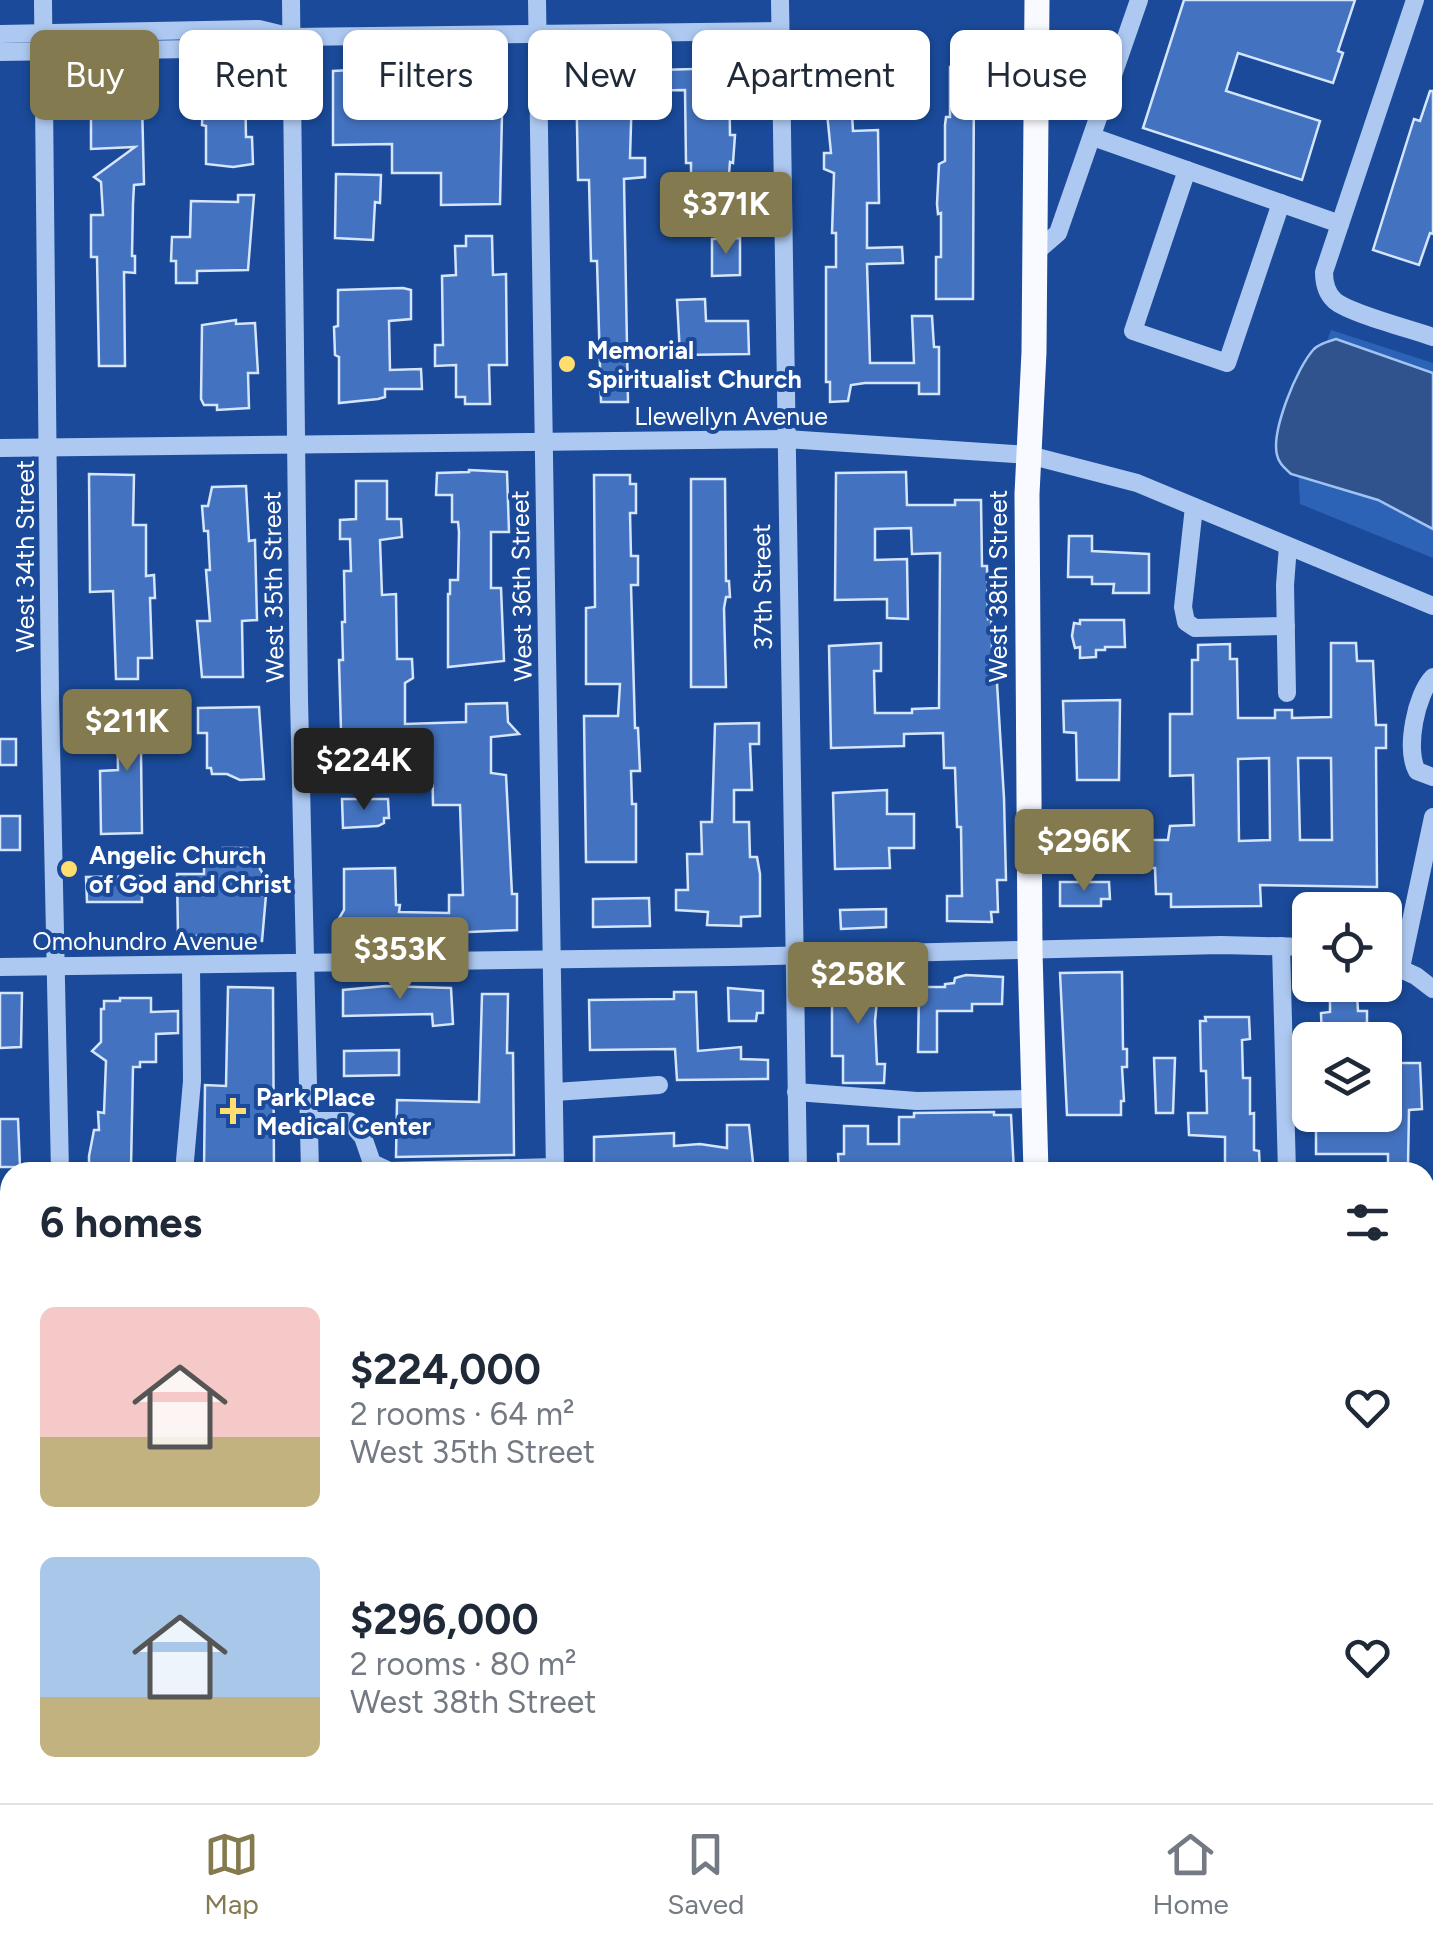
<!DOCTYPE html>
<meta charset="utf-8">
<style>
body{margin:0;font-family:Figtree,sans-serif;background:#f6f6f7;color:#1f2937;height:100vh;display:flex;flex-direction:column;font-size:38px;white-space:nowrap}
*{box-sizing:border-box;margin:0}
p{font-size:32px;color:#747a83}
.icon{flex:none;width:55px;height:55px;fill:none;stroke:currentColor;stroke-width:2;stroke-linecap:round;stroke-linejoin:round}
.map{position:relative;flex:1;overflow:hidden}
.side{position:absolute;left:0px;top:1162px;width:1435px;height:642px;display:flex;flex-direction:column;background:#fff;border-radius:30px 30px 0 0;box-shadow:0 2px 8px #0004}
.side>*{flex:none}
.hud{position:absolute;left:30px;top:30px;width:1375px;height:90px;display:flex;gap:20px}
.buttons{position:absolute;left:1292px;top:892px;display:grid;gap:20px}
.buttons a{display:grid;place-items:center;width:110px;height:110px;border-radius:15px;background:#fff;box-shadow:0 2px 8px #0004;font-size:50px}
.price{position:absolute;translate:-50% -85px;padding:0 22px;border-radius:10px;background:#847a50;color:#fff;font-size:32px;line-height:65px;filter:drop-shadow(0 2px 5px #0008)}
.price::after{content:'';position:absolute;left:50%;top:60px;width:30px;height:22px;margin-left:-15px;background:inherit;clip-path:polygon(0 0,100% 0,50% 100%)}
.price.on{background:#222;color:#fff}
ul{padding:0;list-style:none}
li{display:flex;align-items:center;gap:30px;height:250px;padding:0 40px}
li span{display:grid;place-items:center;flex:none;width:280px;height:200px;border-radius:15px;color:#555}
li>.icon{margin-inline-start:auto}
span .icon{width:120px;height:120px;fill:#fffc;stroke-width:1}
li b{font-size:42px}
h2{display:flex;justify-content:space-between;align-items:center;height:120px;padding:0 40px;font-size:42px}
.tag{padding:0 35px;border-radius:15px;background:#fff;box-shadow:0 2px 8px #0004;font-size:35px;line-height:90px}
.tag.on{background:#847a50;color:#fff}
.tab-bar{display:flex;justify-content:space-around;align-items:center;height:140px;border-top:2px solid #e0e1e3;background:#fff;font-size:28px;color:#747a83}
.tab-bar a{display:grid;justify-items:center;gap:5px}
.tab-bar .on{color:#847a50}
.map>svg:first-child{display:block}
.green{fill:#2d63b6}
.water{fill:#30538d;stroke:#a1c3f3;stroke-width:2.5}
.building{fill:#4373c0;stroke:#d5e5fc;stroke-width:2.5;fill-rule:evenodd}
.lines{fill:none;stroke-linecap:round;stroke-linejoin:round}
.minor{stroke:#aec9f1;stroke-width:18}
.major{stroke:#f8faff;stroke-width:25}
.poi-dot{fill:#ffdd6e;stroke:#1a4a99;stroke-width:4}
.labels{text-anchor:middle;stroke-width:8;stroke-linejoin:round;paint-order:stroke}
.poi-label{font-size:25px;font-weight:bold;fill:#fff;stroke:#1a4a99;text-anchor:start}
.street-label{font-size:25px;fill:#fff;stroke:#1a4a99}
</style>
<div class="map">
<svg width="1433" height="1803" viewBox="0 0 1433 1803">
<rect width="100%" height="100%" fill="#1a4a99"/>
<!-- green -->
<g class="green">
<path d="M1331 330 1433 363V558L1300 504 1296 428Z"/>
<path d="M10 1273V1795H1106V1803H0V1274Z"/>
</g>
<!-- water -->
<path class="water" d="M1336 339 1433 373V529L1378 500 1291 474C1285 468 1279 464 1277 455 1271 431 1297 367 1314 349 1320 343 1327 342 1336 339Z"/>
<!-- building -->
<g class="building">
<path d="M1184 0H1355L1338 51 1343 53 1333 83 1238 53 1226 91 1320 121 1302 180 1143 128Z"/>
<path d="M849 63 853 131 878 130 879 203H867V248L902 247 903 263 867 264 870 363H914L912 316H932L934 347H939V394H919V383H865L851 385 848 401 830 402V382H826V267H836V233H832L834 173 824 169V153H831L824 82H827V64Z"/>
<path d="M637 66H658V70L729 68 730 135H735L733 163 730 162 729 174H724V201H705V174H691V163H686L685 90 632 91 630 158H645V177L624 179 628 402H601L597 261H591L589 180H578L576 69Z"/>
<path d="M453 67H497L503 69 500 204 441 205V173H392V144L333 145V71L351 70 352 76H378L379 83 411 82 412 100 444 99 448 74H453Z"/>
<path d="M950 67H974L973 299H936V257H941V213L938 214 937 204 939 164 945 161V125L946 117H950Z"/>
<path d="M130 73V81H145V102H142L144 184 134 185 133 204 132 256H135V273L124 272 125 366H99L97 257H91V215H103L101 182 94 177 135 147 91 149V74Z"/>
<path d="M204 79H245L246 137H252L253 164 233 167 206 164V126L202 125Z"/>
<path d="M1430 91H1433V234L1430 233 1419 265 1373 250 1414 119 1420 121Z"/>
<path d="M336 174 381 175 380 203 375 202 373 240 335 238Z"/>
<path d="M238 195H254L248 270 197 271V283H176V261H171L172 237H190L191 201 238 202Z"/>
<path d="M466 236H492L493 275 506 274 507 365H489L490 404H465V397H456V365L435 366V345H443L442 276 456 275 455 246H466Z"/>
<path d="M740 238V275L712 276V239Z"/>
<path d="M403 288 411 290V319L389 321 390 370 421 369 422 389H385V397L378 399 339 403V357L335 355 334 327 338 326V290Z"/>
<path d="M705 299 706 321H748L749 354 680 355 677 300Z"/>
<path d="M236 320V324L255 323 258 373H248L249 408 217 410V405H204L201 399 202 325Z"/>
<path d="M469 470 507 472 509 532H491V588H501L504 661 448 667V594H450V580H458L459 532 458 522H452V495H436L437 473 469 472Z"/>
<path d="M906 472 907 505H955V500H981L982 566H987L988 619 991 618 992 650H995L1004 798 1006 880H997L998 912H991L992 922 947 921V896H962L961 827H957L955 768H944L943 733 904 734V746L831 748 829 646 881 643V671H874L875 713H912V709L939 708 940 553 912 554 911 528 875 529V560L907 559 908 619 887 618V599L835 600 836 473Z"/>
<path d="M89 474 134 475 133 525H146V576L154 575 155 598H150L152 658H138V679H116L113 591 90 592Z"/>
<path d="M594 475H630V484H636V513H630L631 556H638V585H631L635 728H638L640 771H631L632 804H636V862H586L584 716H618L620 684H586V608L595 607Z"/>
<path d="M691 479H725L726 581H729L730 597H726L724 608 726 687H691Z"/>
<path d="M356 481H387V519H401L402 537 380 540 382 595 396 594 397 659H412L413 678 405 683V724L466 722V704L507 703 508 722 519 734 491 737V773L506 775 512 894H517V930L352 937V929H346L338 920 344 910V869L395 868 396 905H400L399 912 449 913V895H463L460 805H433L432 749 398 750V761L383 764 342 765 339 660H343L342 622H345L344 571H351L350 539H340V520L356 519Z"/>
<path d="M246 486 249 541 255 540 257 620 242 621 243 677H202L197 621H210L206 570H210L208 531H204L202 506H208L212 487Z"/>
<path d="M1069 536H1092V551L1149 554V593H1113L1114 584H1092V577H1068Z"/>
<path d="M1080 620H1124L1125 647H1105V650H1096V657L1080 658V647L1075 648 1072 636 1074 623 1080 624Z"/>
<path d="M1331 643H1356L1357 661H1373L1376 725H1386V748H1376L1377 887 1260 885 1261 906 1171 907V894H1156L1155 868H1134V840H1168L1170 826 1194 825 1193 775 1170 776V714H1192V660H1198V645L1230 644V659H1237L1238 718H1275V710H1292V718L1331 717ZM1269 758 1270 840 1239 841 1238 759ZM1298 758H1331L1332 840H1300Z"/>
<path d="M1120 700 1119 780H1077L1076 733 1064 732 1063 701Z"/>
<path d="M259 707 264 779 240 780 227 774H212L211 768H207V733H198V708Z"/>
<path d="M117 709 153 710V752L141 753 142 833 101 834 100 771 118 770Z"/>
<path d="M759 723V744H750L752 790H734V822H749L750 857H757L760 874V916L741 917V926L707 925 708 912 676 910V890H688L687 854H702L701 822H712L715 724Z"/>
<rect x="0" y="739" width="16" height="26"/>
<path d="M887 790V814H914V848H889L890 868 835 869 833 793Z"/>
<path d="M342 799H388L389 818H384V823L378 826 343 828Z"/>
<rect x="0" y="816" width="20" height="34"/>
<path d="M223 848H247L261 856 260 869 265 877 261 895H266L262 941H214L197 939V936H178L177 874H204V862H215V854H223Z"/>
<path d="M142 876V902H87L86 877Z"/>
<path d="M1060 882H1109L1110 899H1101V906H1060Z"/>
<path d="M649 898 650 926 593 927V899Z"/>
<path d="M886 909V927L841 929 840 910Z"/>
<path d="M1122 972 1123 1049H1127V1067H1122L1124 1101H1121V1115H1067L1060 973Z"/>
<path d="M966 975 1003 977 1002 1004H972V1011H937V1052H918L919 987H945V984L954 983 955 978Z"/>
<path d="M873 977 872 980H881V984H891V1001H877L875 1021 877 1064H885L884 1083H843V1056H832V979Z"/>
<path d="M385 986 451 988 453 1024 433 1026 432 1014 343 1016V990Z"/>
<path d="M228 987 273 988 274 1172 204 1171 205 1085 226 1086Z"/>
<path d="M728 988 763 991V1013H757L756 1021H729Z"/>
<path d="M674 992H696L698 1051 741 1047V1059L768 1060V1079L677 1080 675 1049 590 1050 589 1000 674 999Z"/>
<path d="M0 993H22L21 1047 0 1048Z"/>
<path d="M482 994H508L507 1053H513L514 1155 396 1157 397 1100 479 1102Z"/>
<path d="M1357 995 1358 1011H1367V1040H1322L1321 1013 1330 1012V996Z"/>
<path d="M120 998H151V1012L178 1011V1033L156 1034V1062H140V1067H133L131 1168 96 1171 89 1165V1156L94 1130H99L98 1112 104 1113 106 1061 92 1051 101 1042V1009H104V1001H120Z"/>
<path d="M1205 1017H1249L1250 1039 1242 1040 1243 1078H1250V1114L1254 1113V1150L1259 1151 1260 1172 1225 1170V1137L1189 1135 1188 1113H1207L1206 1071H1201L1200 1021H1206Z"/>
<path d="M399 1050V1075L344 1076V1051Z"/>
<path d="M1154 1058H1175L1173 1113H1156Z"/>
<path d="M1400 1063H1420L1422 1109 1409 1110 1408 1167H1388V1154H1316V1116L1385 1115 1387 1095H1400Z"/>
<path d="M994 1112V1115H1011L1014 1172H839L838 1154H844V1126H868V1144H899V1117H914V1113Z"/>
<path d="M0 1119H18L20 1167H0Z"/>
<path d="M727 1125H749L754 1172H594V1137L674 1133V1146L700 1144 727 1148Z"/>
</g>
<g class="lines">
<!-- minor -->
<g class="minor">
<path d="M43 0 50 696 60 1172"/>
<path d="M291 0 299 699 310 1172"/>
<path d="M537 0 555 1172"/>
<path d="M780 0 798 1172"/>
<path d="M1415 0 1324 272C1324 283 1326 293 1335 301 1351 314 1411 329 1433 337"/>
<path d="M0 34 259 29 292 37 780 31"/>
<path d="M0 52 257 48 291 37"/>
<path d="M1093 137 1340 224"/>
<path d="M1187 170 1133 331 1227 363 1281 203"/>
<path d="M1036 252 1058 233 1139 0"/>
<path d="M0 448 786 439 1029 455 1137 483 1433 606"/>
<path d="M1194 507 1183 607 1186 622 1195 628 1286 626"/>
<path d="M1433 677C1416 694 1405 749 1417 771L1433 777"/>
<path d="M1287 693 1285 585 1288 546"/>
<path d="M1281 946 1287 1172"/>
<path d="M1385 962 1416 976 1433 989"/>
<path d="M0 967 729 957 1221 945 1310 947"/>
<path d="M1401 968 1433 817"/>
<path d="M555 1092 659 1085"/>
<path d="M796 1092 917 1101 1034 1099"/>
<path d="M309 1121H349L363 1137 372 1163 389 1171 555 1167"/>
<path d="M184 1172 192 1081 191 966"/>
<path d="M1425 1662 1433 1663"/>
<path d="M1073 1803 1075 1795"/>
<path d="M1128 1803 1129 1795"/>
</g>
<!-- major -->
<g class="major">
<path d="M1036 1172 1030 951 1027 494 1034 352 1037 0"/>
<path d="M0 1214 10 1213"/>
<path d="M0 1241 10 1240"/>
<path d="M1425 1309 1433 1310"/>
<path d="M1425 1338 1433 1340"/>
</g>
</g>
<!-- markers -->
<g class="poi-dot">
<circle cx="567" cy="364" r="10"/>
<circle cx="69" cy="869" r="10"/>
<path d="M228 1096h10v10h10v10h-10v10h-10v-10h-10v-10h10z"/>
</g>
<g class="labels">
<!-- poi labels -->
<g class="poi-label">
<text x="587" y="359">Memorial<tspan x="587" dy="29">Spiritualist Church</tspan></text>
<text x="89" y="864">Angelic Church<tspan x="89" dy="29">of God and Christ</tspan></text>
<text x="256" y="1106">Park Place<tspan x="256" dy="29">Medical Center</tspan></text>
</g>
<!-- street labels -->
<g class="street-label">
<text x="731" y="425">Llewellyn Avenue</text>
<text transform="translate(25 556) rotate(-90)" y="9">West 34th Street</text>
<text transform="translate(521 586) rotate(-91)" y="9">West 36th Street</text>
<text transform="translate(998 586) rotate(-90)" y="9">West 38th Street</text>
<text transform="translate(273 587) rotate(-91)" y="9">West 35th Street</text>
<text transform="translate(762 587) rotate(-91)" y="9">37th Street</text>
<text x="145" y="950">Omohundro Avenue</text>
</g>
</g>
</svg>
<div class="buttons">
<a><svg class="icon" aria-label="locate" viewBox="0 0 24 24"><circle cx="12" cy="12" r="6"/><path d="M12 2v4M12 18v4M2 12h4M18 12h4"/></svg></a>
<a><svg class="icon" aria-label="layers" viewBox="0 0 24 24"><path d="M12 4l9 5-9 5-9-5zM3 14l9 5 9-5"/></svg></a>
</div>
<b class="price" style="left:726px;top:257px">$371K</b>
<b class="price" style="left:127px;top:774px">$211K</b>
<b class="price on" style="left:364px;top:813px">$224K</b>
<b class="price" style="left:1084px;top:894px">$296K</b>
<b class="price" style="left:400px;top:1002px">$353K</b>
<b class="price" style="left:858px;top:1027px">$258K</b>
<div class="hud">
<a class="tag on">Buy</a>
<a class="tag">Rent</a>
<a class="tag">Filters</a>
<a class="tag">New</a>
<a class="tag">Apartment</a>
<a class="tag">House</a>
</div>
<section class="side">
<h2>6 homes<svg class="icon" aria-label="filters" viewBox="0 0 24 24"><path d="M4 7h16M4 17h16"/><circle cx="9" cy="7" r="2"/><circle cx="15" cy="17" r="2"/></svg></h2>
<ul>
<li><span style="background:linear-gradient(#f6c9c9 65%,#c2b280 0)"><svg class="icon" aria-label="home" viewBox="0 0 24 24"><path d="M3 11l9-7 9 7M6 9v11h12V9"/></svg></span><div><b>$224,000</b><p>2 rooms · 64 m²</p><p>West 35th Street</p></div><svg class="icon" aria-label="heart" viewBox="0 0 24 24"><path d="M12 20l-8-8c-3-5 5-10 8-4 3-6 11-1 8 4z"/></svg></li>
<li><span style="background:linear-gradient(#a9c7e8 70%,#c2b280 0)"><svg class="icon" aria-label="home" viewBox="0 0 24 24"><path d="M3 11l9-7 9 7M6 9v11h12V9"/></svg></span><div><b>$296,000</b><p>2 rooms · 80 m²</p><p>West 38th Street</p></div><svg class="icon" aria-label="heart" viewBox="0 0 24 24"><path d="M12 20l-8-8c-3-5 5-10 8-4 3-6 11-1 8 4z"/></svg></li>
</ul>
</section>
</div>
<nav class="tab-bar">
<a class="on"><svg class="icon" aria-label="map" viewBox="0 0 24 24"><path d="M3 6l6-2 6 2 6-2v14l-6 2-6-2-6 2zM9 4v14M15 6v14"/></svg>Map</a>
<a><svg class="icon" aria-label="saved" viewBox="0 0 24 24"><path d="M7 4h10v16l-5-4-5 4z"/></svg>Saved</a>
<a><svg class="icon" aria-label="home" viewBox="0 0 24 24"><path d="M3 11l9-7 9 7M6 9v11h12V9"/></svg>Home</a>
</nav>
